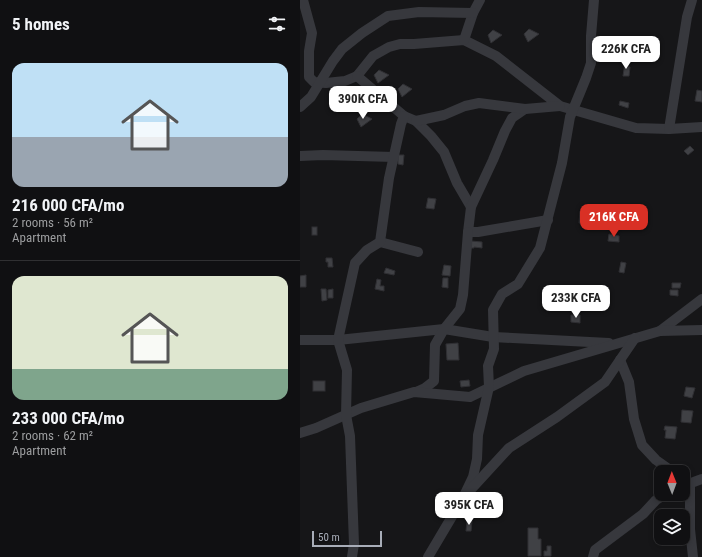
<!DOCTYPE html>
<meta charset="utf-8">
<style>
body{margin:0;font-family:"Roboto Condensed",sans-serif;background:#19191b;color:#f1f3f6;height:100vh;display:flex;flex-direction:column;font-size:15px;white-space:nowrap}
*{box-sizing:border-box;margin:0}
p{font-size:13px;color:#9c9d9f}
.icon{flex:none;width:22px;height:22px;fill:none;stroke:currentColor;stroke-width:2;stroke-linecap:round;stroke-linejoin:round}
.map{position:relative;flex:1;overflow:hidden}
.side{display:flex;flex-direction:column;background:#101012;width:300px}
.side>*{flex:none}
.needle{width:26px;rotate:359deg}
.controls{position:absolute;left:354px;top:465px;display:grid;gap:8px}
.controls a{display:grid;place-items:center;width:36px;height:36px;border-radius:8px;background:#101012;box-shadow:0 2px 6px #0003,0 0 0 1px #303032;font-size:20px}
.scale{position:absolute;left:12px;bottom:10px;width:70px;box-sizing:border-box;padding-left:4px;border:2px solid #a8adb8;border-top:0;font-size:11px;line-height:14px;white-space:nowrap;color:#a8adb8;-webkit-text-stroke:3px #111113;paint-order:stroke}
.price{position:absolute;translate:-50% -34px;padding:0 9px;border-radius:8px;background:#fff;color:#222;font-size:13px;line-height:26px;filter:drop-shadow(0 1px 2px #0008)}
.price::after{content:'';position:absolute;left:50%;top:24px;width:12px;height:9px;margin-left:-6px;background:inherit;clip-path:polygon(0 0,100% 0,50% 100%)}
.price.selected{background:#d93025;color:#fff}
ul{padding:0;list-style:none}
li{display:grid;align-content:center;gap:8px;height:212px;padding:0 12px}
li+li{border-top:1px solid #303032}
li span{display:grid;place-items:center;height:124px;border-radius:12px;color:#555}
li>.icon{margin-inline-start:auto}
span .icon{width:72px;height:72px;fill:#fffc;stroke-width:1}
li b{font-size:17px}
h2{display:flex;justify-content:space-between;align-items:center;height:48px;padding:0 12px;font-size:17px}
main{display:flex;flex:1;min-height:0}
.map>svg:first-child{display:block}
.building{fill:#404145;stroke:#303034}
.lines{fill:none;stroke-linecap:round;stroke-linejoin:round}
.minor{stroke:#37383d;stroke-width:10}
</style>
<main>
<section class="side">
<h2>5 homes<svg class="icon" aria-label="filters" viewBox="0 0 24 24"><path d="M4 7h16M4 17h16"/><circle cx="9" cy="7" r="2"/><circle cx="15" cy="17" r="2"/></svg></h2>
<ul>
<li><span style="background:linear-gradient(#bfe0f5 60%,#9aa5b1 0)"><svg class="icon" aria-label="home" viewBox="0 0 24 24"><path d="M3 11l9-7 9 7M6 9v11h12V9"/></svg></span><div><b>216 000 CFA/mo</b><p>2 rooms · 56 m²</p><p>Apartment</p></div></li>
<li><span style="background:linear-gradient(#dfe7d0 75%,#7fa58c 0)"><svg class="icon" aria-label="home" viewBox="0 0 24 24"><path d="M3 11l9-7 9 7M6 9v11h12V9"/></svg></span><div><b>233 000 CFA/mo</b><p>2 rooms · 62 m²</p><p>Apartment</p></div></li>
</ul>
</section>
<div class="map">
<svg width="402" height="557" viewBox="0 0 402 557">
<rect width="100%" height="100%" fill="#161618"/>
<!-- building -->
<g class="building">
<path d="M229 29 239 34 228 42 224 34Z"/>
<path d="M193 30 202 35 191 43 188 35Z"/>
<path d="M325 62H327L326 66 330 67 329 76H323Z"/>
<path d="M79 70 89 75 78 83 74 75Z"/>
<path d="M103 84 112 89 102 97 98 89Z"/>
<path d="M397 90 402 91V102L395 101Z"/>
<path d="M320 101 329 103 328 108 319 105Z"/>
<path d="M62 114 72 119 61 127 57 119Z"/>
<path d="M390 146 394 150 388 155 384 151Z"/>
<path d="M98 155H104L103 165 98 164Z"/>
<path d="M128 198 136 199 134 209 126 208Z"/>
<path d="M280 211H285L284 224 279 223Z"/>
<path d="M287 213 299 214 298 226 286 225Z"/>
<rect x="12" y="227" width="5" height="8"/>
<path d="M309 234 319 236V242L308 241Z"/>
<path d="M171 241 182 242V248L174 247V248H171Z"/>
<path d="M26 258H32L33 267H28V262H26Z"/>
<path d="M321 262 326 263 324 273 319 272Z"/>
<path d="M144 265 151 266 150 276 142 275Z"/>
<path d="M86 268 95 271 94 275 84 273Z"/>
<path d="M6 275V287H0V276Z"/>
<path d="M143 278H148V288L142 287Z"/>
<path d="M77 279 81 280 80 286H84V291L75 289Z"/>
<path d="M372 283H381L380 288H372Z"/>
<path d="M21 289H26L27 300 22 301Z"/>
<path d="M33 289V298H28V290Z"/>
<path d="M370 290H378V296L370 295Z"/>
<path d="M271 315H280V323L271 322Z"/>
<path d="M158 343 159 360H147L146 344Z"/>
<path d="M169 380 170 386 161 387 160 381Z"/>
<rect x="13" y="381" width="12" height="10"/>
<path d="M386 387 395 388 392 398 384 396Z"/>
<path d="M382 410 393 411 391 423 381 422Z"/>
<path d="M365 426 377 427 375 439 365 438 366 430H364Z"/>
<path d="M167 521H172L171 531H166Z"/>
<path d="M228 528H238V539H241V556H228Z"/>
<path d="M247 546H251V556H244V551H247Z"/>
</g>
<g class="lines">
<!-- minor -->
<g class="minor">
<path d="M3 0 12 33 9 51V77L14 82 26 83 45 81 57 76 73 56 89 47 100 44H114L164 40 196 56 260 106 336 128 369 129 402 127"/>
<path d="M164 40 173 13 180 0"/>
<path d="M57 76 104 116 116 121 131 136 144 152 157 183 171 207"/>
<path d="M0 107 11 97 33 61 42 49 62 33 88 16 119 12 173 13"/>
<path d="M225 109 212 118 205 131 193 160 171 207 168 232H178L248 220"/>
<path d="M116 121 144 115 165 106 179 103 225 109 260 106"/>
<path d="M369 129 387 17 392 0"/>
<path d="M0 156 23 155 94 157"/>
<path d="M80 242 118 252"/>
<path d="M360 331 402 299"/>
<path d="M0 340H38L144 329 193 337 309 343"/>
<path d="M320 360 329 382 334 419 342 445 356 460 373 472"/>
<path d="M116 392 125 388 134 381 135 345 144 329 160 309 163 295 168 232"/>
<path d="M0 433 16 428 61 408 114 392 170 397 199 383 224 371 360 331 402 330"/>
<path d="M383 479 390 484V529L393 557"/>
<path d="M383 486 402 479"/>
<path d="M163 498 173 477 177 459 178 435 189 387 188 366 194 349 193 310 202 294 218 284 240 248 262 163 270 117 286 78 291 63V36L294 0"/>
<path d="M52 557 54 544 50 436 46 415 47 370 38 340 55 263 67 250 80 242 89 178 101 124 104 116"/>
<path d="M128 557 163 498 209 448 257 417 305 382 335 338"/>
<path d="M293 557 295 550 343 514 356 500 366 494"/>
</g>
</g>
</svg>
<div class="controls">
<a><svg class="needle" viewBox="-14 -14 28 28"><path d="M0-13l5 13h-10z" fill="#e53935"/><path d="M0 13l5-13h-10z" fill="#9c9d9f"/></svg></a>
<a><svg class="icon" aria-label="layers" viewBox="0 0 24 24"><path d="M12 4l9 5-9 5-9-5zM3 14l9 5 9-5"/></svg></a>
</div>
<div class="scale">50 m</div>
<b class="price" style="left:326px;top:70px">226K CFA</b>
<b class="price" style="left:63px;top:120px">390K CFA</b>
<b class="price selected" style="left:314px;top:238px">216K CFA</b>
<b class="price" style="left:276px;top:319px">233K CFA</b>
<b class="price" style="left:169px;top:526px">395K CFA</b>
</div>
</main>
